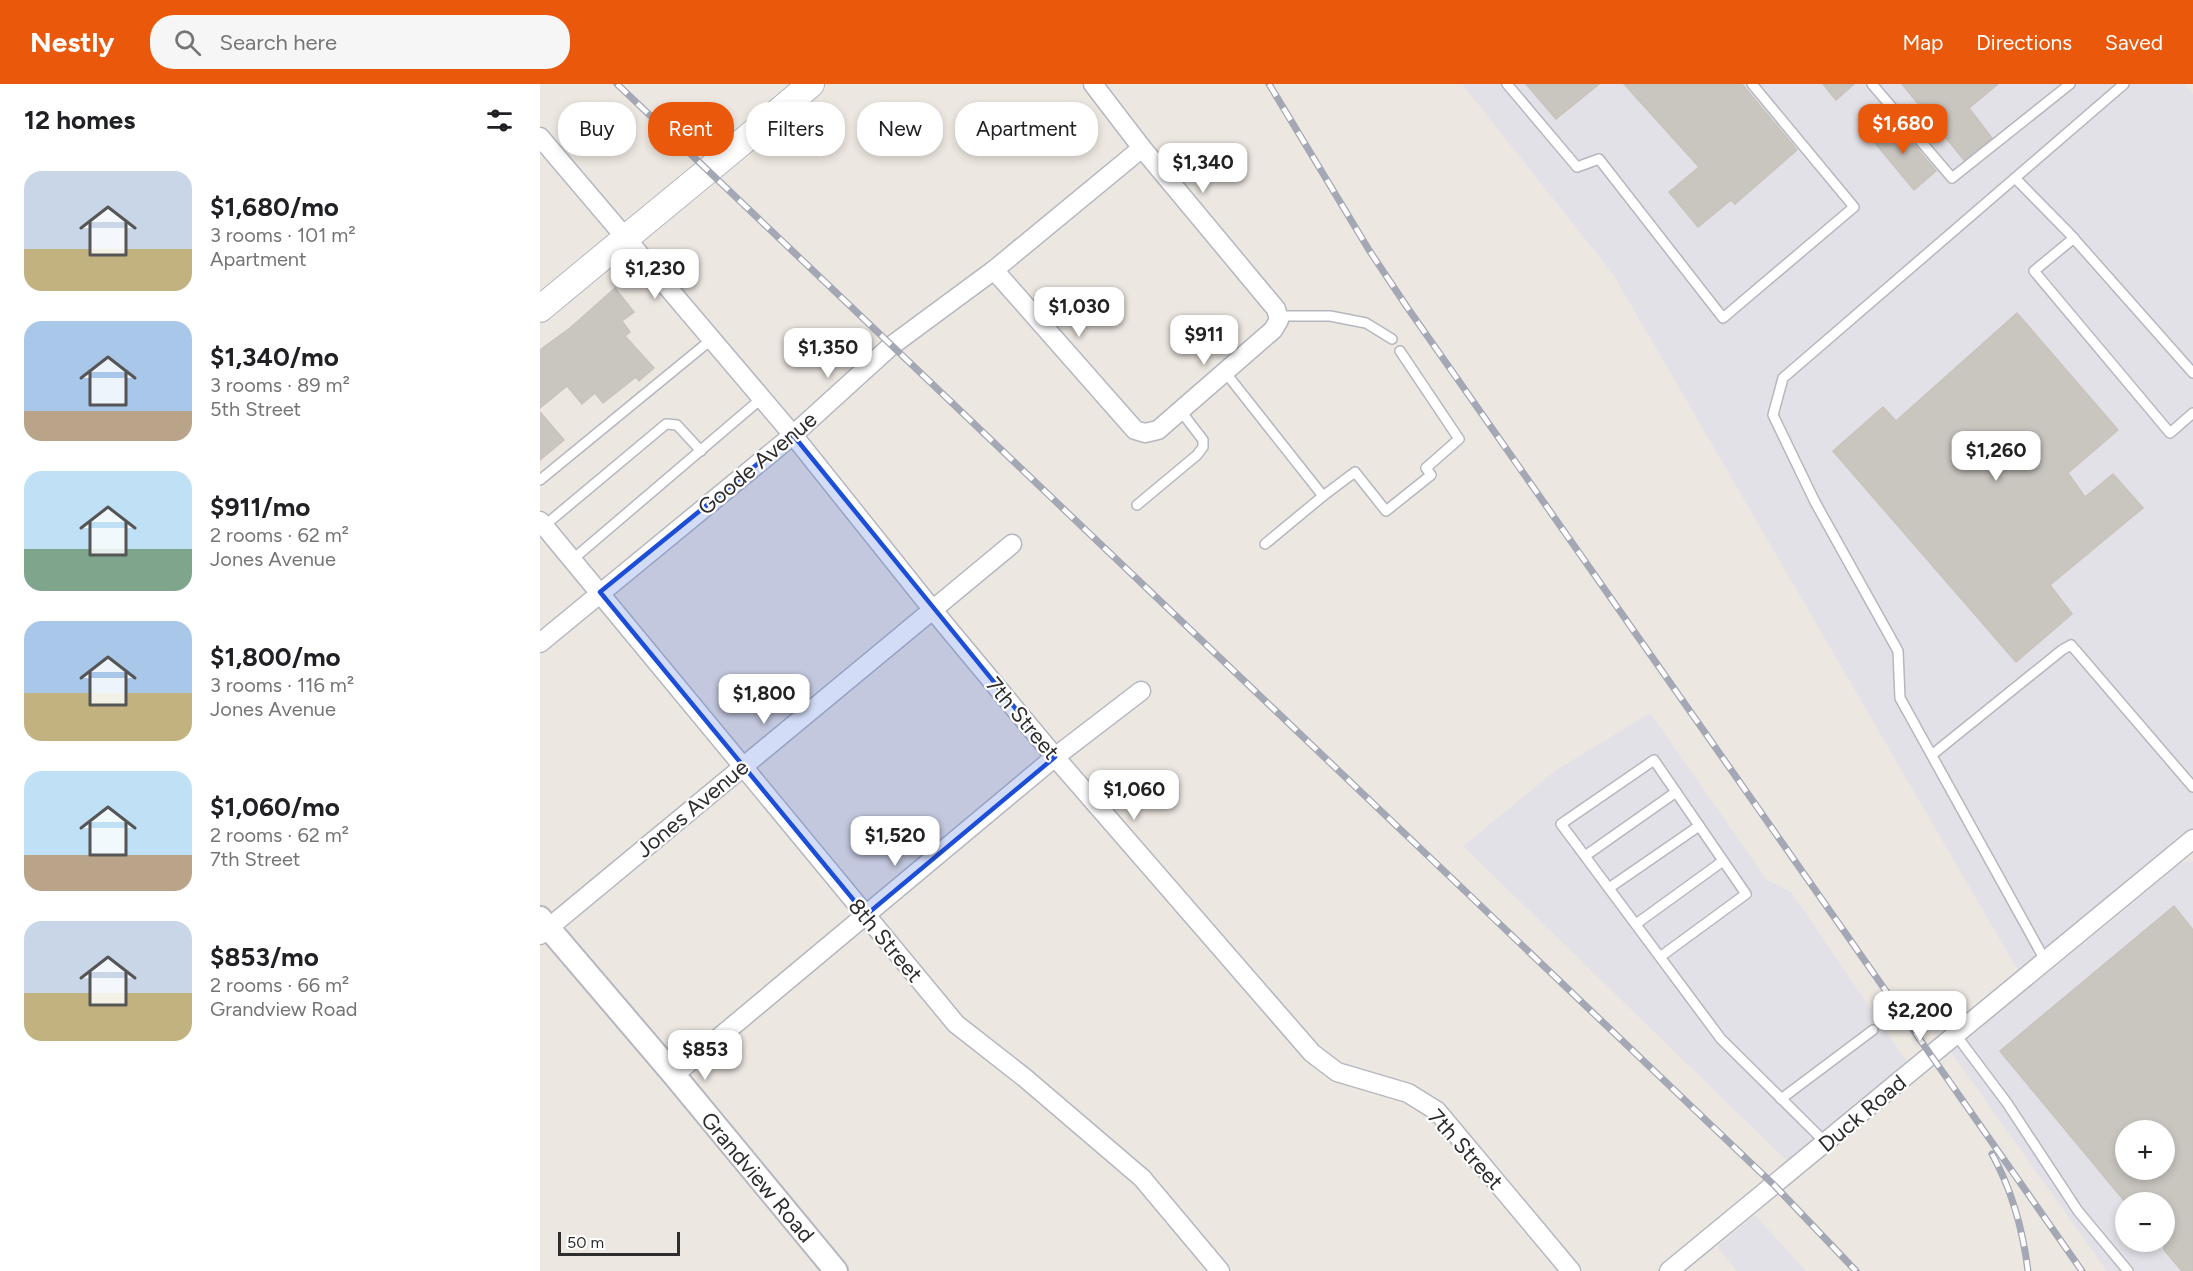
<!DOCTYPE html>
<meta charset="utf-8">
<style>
body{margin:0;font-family:Figtree,sans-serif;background:#f6f6f6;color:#202124;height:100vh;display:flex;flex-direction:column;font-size:22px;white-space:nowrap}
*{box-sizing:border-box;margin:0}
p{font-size:20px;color:#757577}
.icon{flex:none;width:33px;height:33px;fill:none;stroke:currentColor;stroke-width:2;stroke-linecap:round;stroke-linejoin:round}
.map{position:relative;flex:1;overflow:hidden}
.sheet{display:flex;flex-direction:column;background:#fff;width:540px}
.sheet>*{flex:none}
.top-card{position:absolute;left:18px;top:18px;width:570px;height:54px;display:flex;gap:12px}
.fabs{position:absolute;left:1575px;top:1036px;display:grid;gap:12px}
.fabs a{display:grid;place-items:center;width:60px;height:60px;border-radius:50%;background:#fff;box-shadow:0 3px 9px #0003;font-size:30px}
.scale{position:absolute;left:18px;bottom:15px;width:122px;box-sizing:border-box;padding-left:6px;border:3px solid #2d2d2d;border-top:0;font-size:16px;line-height:21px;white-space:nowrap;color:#2d2d2d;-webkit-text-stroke:4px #fff;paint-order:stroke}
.price{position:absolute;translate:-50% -51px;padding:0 14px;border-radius:12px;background:#fff;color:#222;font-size:20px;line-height:39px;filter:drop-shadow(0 2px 3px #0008)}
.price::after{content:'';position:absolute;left:50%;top:36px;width:18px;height:14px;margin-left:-9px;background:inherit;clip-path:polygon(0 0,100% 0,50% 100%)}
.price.on{background:#ea580c;color:#fff}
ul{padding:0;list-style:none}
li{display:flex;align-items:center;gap:18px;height:150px;padding:0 24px}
li span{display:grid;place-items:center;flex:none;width:168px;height:120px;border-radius:18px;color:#555}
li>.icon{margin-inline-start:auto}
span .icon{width:72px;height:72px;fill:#fffc;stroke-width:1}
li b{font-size:26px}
h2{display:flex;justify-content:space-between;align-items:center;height:72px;padding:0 24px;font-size:26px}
.pill{padding:0 21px;border-radius:24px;background:#fff;box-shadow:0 3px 9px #0003;font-size:21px;line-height:54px}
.pill.on{background:#ea580c;color:#fff}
header{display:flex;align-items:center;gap:36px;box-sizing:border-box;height:84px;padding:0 30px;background:#ea580c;color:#fff}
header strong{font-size:28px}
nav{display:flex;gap:33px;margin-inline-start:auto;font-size:21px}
.search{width:420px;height:54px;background:#f6f6f6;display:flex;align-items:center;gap:15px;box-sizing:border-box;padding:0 21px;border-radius:24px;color:#757577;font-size:22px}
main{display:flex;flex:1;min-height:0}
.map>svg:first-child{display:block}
.industrial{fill:#e2e1e7;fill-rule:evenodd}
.building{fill:#c9c5bf;stroke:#c9c3bb;stroke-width:1.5;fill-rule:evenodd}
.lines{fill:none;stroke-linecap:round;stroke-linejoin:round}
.service-casing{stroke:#b5b7bf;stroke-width:12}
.minor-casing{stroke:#b5b7bf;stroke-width:21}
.tertiary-casing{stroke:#b5b7bf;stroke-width:26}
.secondary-casing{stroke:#b5b7bf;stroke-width:28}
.service{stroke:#fff;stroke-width:9}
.minor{stroke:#fff;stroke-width:18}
.tertiary{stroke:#fff;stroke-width:22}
.secondary{stroke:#fff;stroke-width:26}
.rail-casing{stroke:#a4a8b5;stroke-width:7}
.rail{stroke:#fff;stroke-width:4.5;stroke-dasharray:14;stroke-linecap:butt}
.marked{fill:#1d4ed8;fill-opacity:0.2;stroke:#1d4ed8;stroke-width:4.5;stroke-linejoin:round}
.labels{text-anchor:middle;stroke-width:4.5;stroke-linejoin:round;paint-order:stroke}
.street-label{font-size:22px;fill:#2d2d2d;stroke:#fff}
</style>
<header>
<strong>Nestly</strong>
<div class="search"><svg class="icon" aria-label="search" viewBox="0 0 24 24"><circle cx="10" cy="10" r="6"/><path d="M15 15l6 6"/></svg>Search here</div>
<nav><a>Map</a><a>Directions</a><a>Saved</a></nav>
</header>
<main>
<section class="sheet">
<h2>12 homes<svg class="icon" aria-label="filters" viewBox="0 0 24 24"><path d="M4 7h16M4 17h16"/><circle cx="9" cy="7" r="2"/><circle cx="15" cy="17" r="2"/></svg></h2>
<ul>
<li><span style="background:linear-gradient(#c9d6e8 65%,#c2b280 0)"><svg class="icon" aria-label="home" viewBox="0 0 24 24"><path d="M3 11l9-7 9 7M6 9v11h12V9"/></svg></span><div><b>$1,680/mo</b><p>3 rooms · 101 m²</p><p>Apartment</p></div></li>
<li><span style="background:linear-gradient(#a9c7e8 75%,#b9a48a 0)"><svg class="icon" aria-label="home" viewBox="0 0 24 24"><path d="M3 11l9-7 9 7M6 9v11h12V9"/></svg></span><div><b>$1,340/mo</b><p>3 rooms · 89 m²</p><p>5th Street</p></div></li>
<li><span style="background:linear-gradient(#bfe0f5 65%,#7fa58c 0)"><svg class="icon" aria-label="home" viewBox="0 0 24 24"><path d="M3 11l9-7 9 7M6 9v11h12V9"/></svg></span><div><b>$911/mo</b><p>2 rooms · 62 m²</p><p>Jones Avenue</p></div></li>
<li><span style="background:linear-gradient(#a9c7e8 60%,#c2b280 0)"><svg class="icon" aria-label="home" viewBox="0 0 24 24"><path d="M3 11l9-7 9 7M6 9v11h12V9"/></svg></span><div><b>$1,800/mo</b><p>3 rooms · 116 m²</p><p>Jones Avenue</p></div></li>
<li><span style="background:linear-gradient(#bfe0f5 70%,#b9a48a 0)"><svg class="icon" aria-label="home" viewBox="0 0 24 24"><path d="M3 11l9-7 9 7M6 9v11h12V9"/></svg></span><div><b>$1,060/mo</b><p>2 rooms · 62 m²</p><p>7th Street</p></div></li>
<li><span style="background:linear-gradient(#c9d6e8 60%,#c2b280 0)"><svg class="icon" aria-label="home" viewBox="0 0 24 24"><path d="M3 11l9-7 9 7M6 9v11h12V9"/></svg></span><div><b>$853/mo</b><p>2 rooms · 66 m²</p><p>Grandview Road</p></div></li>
</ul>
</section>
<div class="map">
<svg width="1653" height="1187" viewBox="0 0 1653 1187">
<rect width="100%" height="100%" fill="#ede7e1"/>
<!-- industrial -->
<g class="industrial">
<path d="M922 0H1644L1653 10V747L1480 890 1073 190Z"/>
<path d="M1110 629 1227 796 1251 808 1370 982 1249 1079 923 762 1015 687Z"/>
<path d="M1653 777V1187H1567L1411 968 1641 779ZM1586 1047H1624V1086H1586ZM1586 1119H1624V1158H1586Z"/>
<path d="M1215 1131 1266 1187H1197L1177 1163Z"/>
</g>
<!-- building -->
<g class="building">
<path d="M986 0H1059L1016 35Z"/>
<path d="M1084 0H1202L1257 66 1195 120 1191 116 1158 143 1129 108 1159 83Z"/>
<path d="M1283 0H1314L1296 16Z"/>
<path d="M1362 0H1458L1429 24 1452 54 1424 76Z"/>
<path d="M1352 35 1396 87 1374 106 1331 54Z"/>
<path d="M75 204 94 228 82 237 90 248 85 252 114 284 99 297 96 293 63 319 55 309 42 320 27 302 0 324V266L30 244Z"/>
<path d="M1477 229 1578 346 1528 389 1545 413 1573 390 1603 424 1510 501 1532 530 1476 578 1293 367 1343 323 1356 337Z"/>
<path d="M0 328 24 356 0 376Z"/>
<path d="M1634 822 1653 846V1187H1642L1624 1166V1119H1586L1460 967ZM1586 1047H1624V1086H1586Z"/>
</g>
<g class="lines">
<defs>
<g id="service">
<path d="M967 0 1037 83 1059 75 1183 234 1314 123 1212 0"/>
<path d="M1332 0 1412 94 1530 0"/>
<path d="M1475 94 1529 149 1653 289"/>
<path d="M1534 154 1494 187 1630 349 1653 329"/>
<path d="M738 232H790L826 239 852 255"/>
<path d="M685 288 783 412 815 388 846 427 891 391 886 384 919 355 860 267"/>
<path d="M0 396 172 255"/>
<path d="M597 421 657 371 663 363V356L640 326"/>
<path d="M4 442 126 340 137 341 161 367"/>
<path d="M725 460 783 412"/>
<path d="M32 476 222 314"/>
<path d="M1393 670 1522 566 1531 561 1653 703"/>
<path d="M1045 772 1136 708"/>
<path d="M1069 804 1159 742"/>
<path d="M1096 840 1183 777"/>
<path d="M1120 873 1206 810 1114 676 1021 740 1181 955 1286 1059"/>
<path d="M1506 878 1360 614 1358 567 1275 418 1233 331 1243 294 1584 0"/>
<path d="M1416 951 1467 1019 1538 1127 1588 1187"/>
<path d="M1241 1015 1333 946"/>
</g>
<g id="minor">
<path d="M0 53 253 351 392 525 515 673 772 969 797 988 868 1009 897 1027 1031 1187"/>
<path d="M454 186 595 346 605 349 618 346 733 246 739 236 736 225 602 64 553 0"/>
<path d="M0 437 416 940 485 994 602 1094 680 1187"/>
<path d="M0 559 253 351 351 262 454 186 602 64"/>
<path d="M0 851 472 460"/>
<path d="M134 991 515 673 601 607"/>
<path d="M1129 1187 1653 755"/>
</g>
<path id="tertiary" d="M0 834 134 991 296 1187"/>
<path id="secondary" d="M0 225C90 150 182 76 271 0"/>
</defs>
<!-- service casing -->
<use href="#service" class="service-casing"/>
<!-- minor casing -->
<use href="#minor" class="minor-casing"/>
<!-- tertiary casing -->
<use href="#tertiary" class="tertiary-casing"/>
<!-- secondary casing -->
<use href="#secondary" class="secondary-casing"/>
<!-- service -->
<use href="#service" class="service"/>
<!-- minor -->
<use href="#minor" class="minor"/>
<!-- tertiary -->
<use href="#tertiary" class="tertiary"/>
<!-- secondary -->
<use href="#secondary" class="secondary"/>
<defs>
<g id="rail">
<path d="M77 0 1235 1102 1316 1187"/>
<path d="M729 0 829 166 867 223 1542 1187"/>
<path d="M1452 1070C1472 1106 1483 1147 1488 1187"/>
</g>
</defs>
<!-- rail casing -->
<use href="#rail" class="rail-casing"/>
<!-- rail -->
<use href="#rail" class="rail"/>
</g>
<!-- marked area -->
<path class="marked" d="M253 351 515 673 326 831 60 508Z"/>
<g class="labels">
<!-- street labels -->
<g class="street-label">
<text transform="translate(217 379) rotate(-40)" y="8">Goode Avenue</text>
<text transform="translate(483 634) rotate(50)" y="8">7th Street</text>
<text transform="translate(152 724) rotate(-40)" y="8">Jones Avenue</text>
<text transform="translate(346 856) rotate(50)" y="8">8th Street</text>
<text transform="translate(1322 1029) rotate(-40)" y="8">Duck Road</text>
<text transform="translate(926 1065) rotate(48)" y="8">7th Street</text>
<text transform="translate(218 1093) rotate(50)" y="8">Grandview Road</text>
</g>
</g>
</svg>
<div class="fabs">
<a>+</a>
<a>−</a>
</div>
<div class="scale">50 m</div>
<b class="price on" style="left:1363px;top:71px">$1,680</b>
<b class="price" style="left:663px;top:110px">$1,340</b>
<b class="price" style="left:115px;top:216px">$1,230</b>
<b class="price" style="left:539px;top:254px">$1,030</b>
<b class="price" style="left:664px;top:282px">$911</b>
<b class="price" style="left:288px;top:295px">$1,350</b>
<b class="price" style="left:1456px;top:398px">$1,260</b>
<b class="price" style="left:224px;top:641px">$1,800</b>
<b class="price" style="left:594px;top:737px">$1,060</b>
<b class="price" style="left:355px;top:783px">$1,520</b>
<b class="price" style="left:1380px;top:958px">$2,200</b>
<b class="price" style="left:165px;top:997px">$853</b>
<div class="top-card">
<a class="pill">Buy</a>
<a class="pill on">Rent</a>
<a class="pill">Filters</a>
<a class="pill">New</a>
<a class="pill">Apartment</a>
</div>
</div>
</main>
